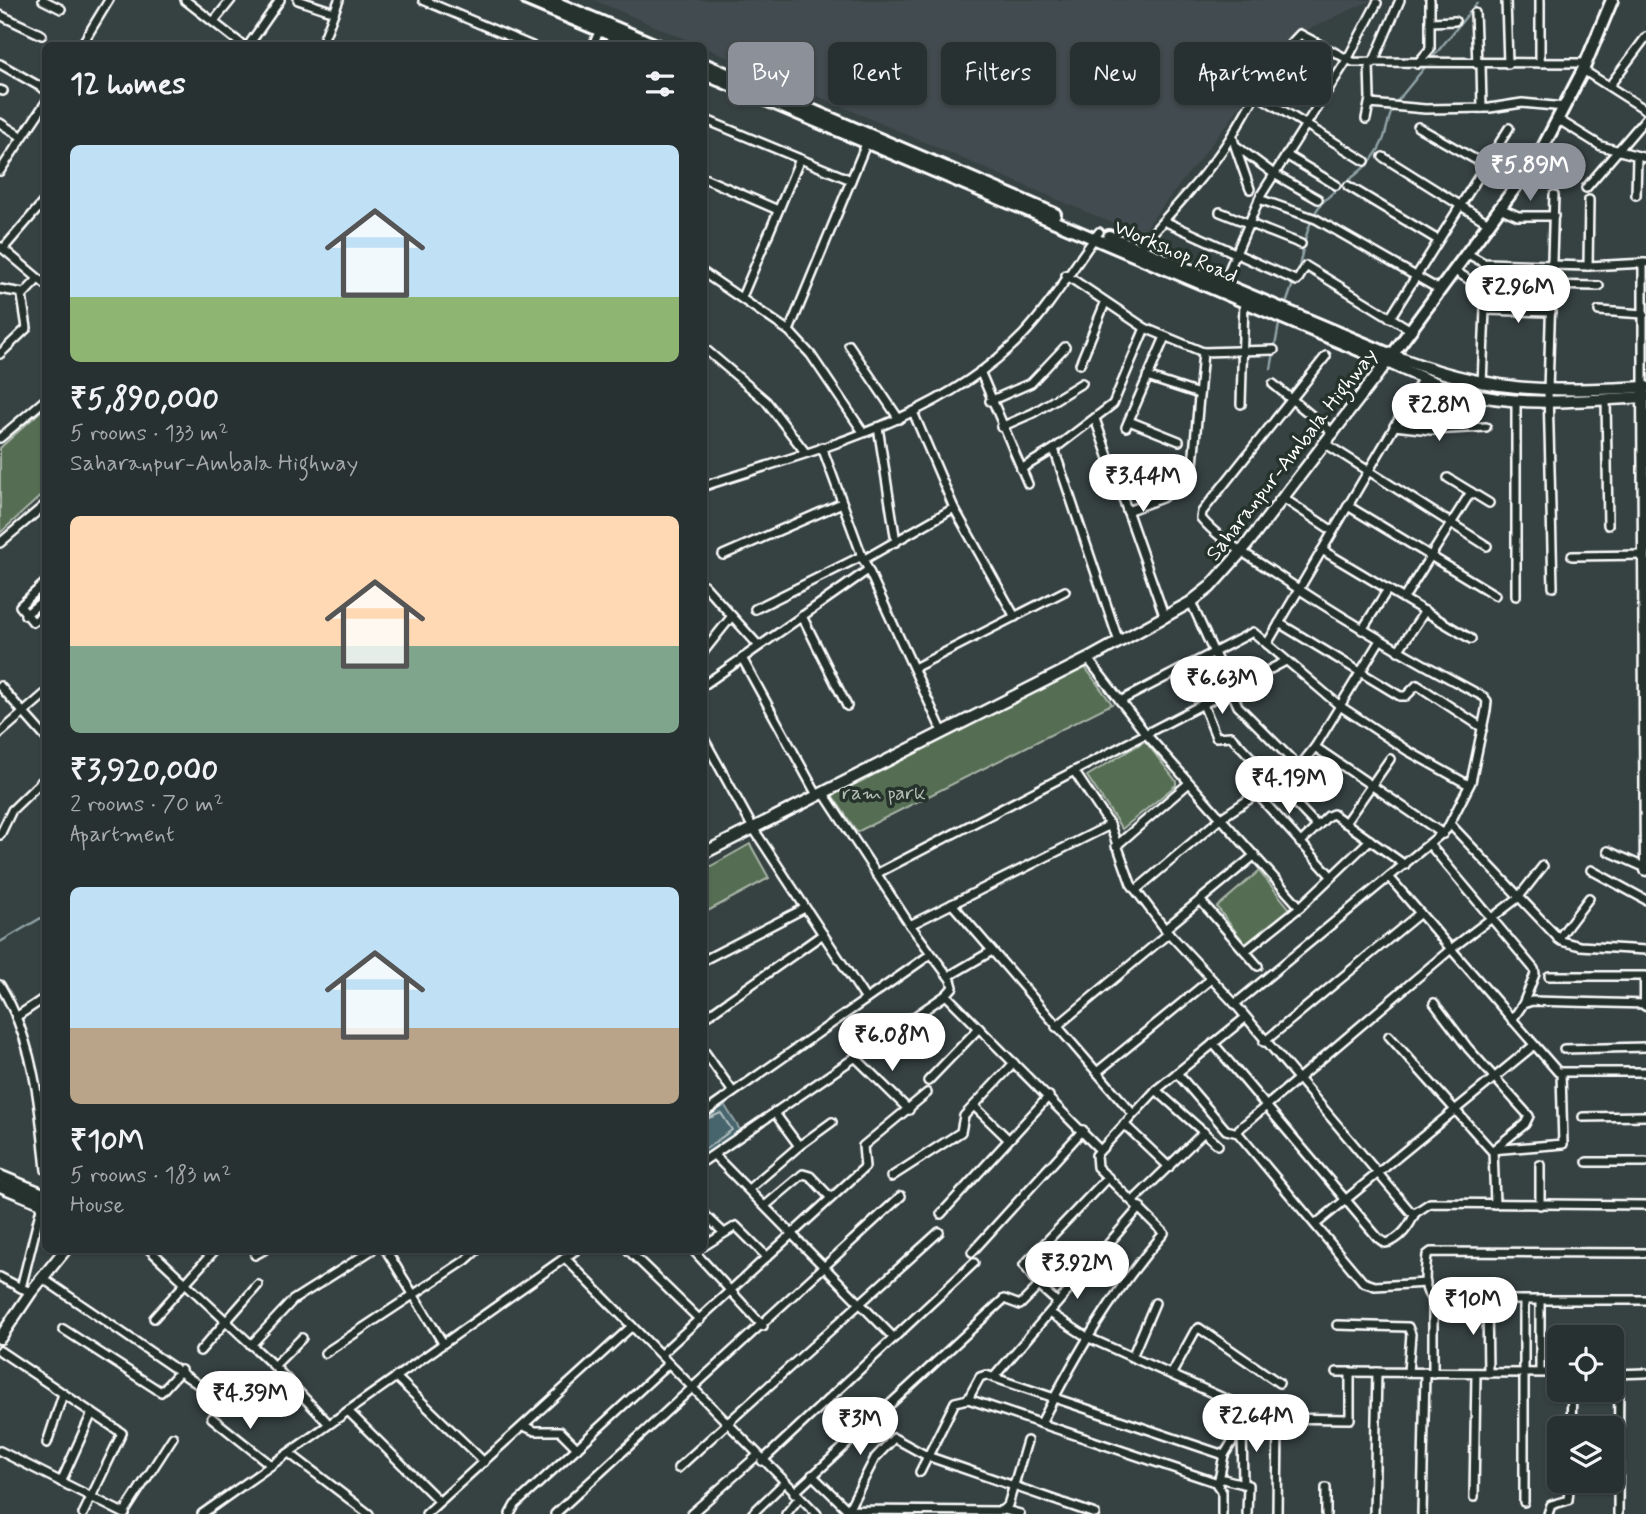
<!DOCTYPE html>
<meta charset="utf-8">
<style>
body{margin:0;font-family:Mynerve,sans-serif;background:#303939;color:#f1f3f6;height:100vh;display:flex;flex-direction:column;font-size:26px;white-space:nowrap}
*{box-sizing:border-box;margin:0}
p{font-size:23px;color:#a5a9ab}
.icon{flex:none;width:38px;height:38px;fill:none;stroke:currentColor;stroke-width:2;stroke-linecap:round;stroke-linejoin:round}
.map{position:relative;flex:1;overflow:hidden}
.details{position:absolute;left:42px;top:42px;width:665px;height:1211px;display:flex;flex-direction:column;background:#283131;border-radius:10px;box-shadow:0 2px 5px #0004,0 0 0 2px #444c4d}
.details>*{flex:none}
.banner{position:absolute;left:728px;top:42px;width:665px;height:63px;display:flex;gap:14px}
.buttons{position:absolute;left:1547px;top:1325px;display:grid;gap:14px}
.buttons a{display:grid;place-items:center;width:77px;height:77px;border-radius:10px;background:#283131;box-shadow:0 2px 5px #0004,0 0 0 2px #444c4d;font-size:35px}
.price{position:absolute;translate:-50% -60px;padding:0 16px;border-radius:24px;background:#fff;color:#222;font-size:23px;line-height:46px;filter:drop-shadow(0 2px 4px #0008)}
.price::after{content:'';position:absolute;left:50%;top:42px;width:21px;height:16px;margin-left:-10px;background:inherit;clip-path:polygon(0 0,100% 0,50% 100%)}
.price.selected{background:#8c9099;color:#fff}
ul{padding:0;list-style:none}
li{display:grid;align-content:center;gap:14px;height:371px;padding:0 28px}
li span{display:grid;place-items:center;height:217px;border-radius:10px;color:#555}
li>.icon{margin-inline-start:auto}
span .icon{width:126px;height:126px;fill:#fffc;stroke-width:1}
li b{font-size:30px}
h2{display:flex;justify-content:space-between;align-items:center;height:84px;padding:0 28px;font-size:30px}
.pill{padding:0 24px;border-radius:10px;background:#283131;box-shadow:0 2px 5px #0004,0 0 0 2px #444c4d;font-size:24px;line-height:63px}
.pill.selected{background:#8c9099;color:#fff}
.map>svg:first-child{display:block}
.built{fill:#424b4f}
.green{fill:#546d53;stroke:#aab6a9;stroke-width:2}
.water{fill:#46656c;stroke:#90a3a7;stroke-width:2}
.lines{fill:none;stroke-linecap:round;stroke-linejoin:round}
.shore{stroke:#b5c1c4;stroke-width:2}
.stream{stroke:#90a3a7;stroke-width:2.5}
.street-casing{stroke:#fff;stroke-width:12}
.secondary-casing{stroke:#fff;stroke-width:15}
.primary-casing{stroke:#fff;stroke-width:16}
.street{stroke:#26332d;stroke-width:7}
.secondary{stroke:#26332d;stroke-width:10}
.primary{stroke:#26332d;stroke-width:10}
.labels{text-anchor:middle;stroke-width:7;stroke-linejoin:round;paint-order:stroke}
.street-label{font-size:21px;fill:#fff;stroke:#26332d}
.park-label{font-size:21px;fill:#b2bdb2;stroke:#26332d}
</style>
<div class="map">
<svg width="1646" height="1514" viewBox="0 0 1646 1514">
<rect width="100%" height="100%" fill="#364141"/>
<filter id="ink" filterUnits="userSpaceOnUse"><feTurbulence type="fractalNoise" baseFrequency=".0143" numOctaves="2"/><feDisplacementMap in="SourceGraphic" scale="14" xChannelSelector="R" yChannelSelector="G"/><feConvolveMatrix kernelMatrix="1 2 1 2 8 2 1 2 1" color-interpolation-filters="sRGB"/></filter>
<g filter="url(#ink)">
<!-- built -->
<path class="built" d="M594 0H1372L1279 43 1232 118 1140 235Z"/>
<!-- green -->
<g class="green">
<path d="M42 410 46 414 45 492 0 533V448Z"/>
<path d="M1084 666 1112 704 857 832 830 792Z"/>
<path d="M1145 741 1176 781V785L1122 829 1087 776Z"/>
<path d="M750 844 769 878 704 913V870Z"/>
<path d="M1259 871 1290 909 1246 945 1217 907Z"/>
</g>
<!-- water -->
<path class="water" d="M722 1101 742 1133 707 1157 704 1153V1115Z"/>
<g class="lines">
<!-- shore -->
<path class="shore" d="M704 1120 721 1113 732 1130 704 1150"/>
<!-- stream -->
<g class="stream">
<path d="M1297 275C1303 252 1306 223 1321 204 1337 186 1359 176 1373 158 1390 135 1384 124 1395 104L1477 3"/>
<path d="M1287 301 1294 281"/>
<path d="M1271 369 1279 324"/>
<path d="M0 942 46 915"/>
</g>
<defs>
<g id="street">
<path d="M43 0 61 9"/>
<path d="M185 0 244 46"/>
<path d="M298 0 334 12"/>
<path d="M423 0 532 46"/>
<path d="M1506 0 1508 64"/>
<path d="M1475 13 1477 64"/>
<path d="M0 15 42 35"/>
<path d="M214 21 231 0"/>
<path d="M1430 22 1455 21"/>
<path d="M81 46 109 0"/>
<path d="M248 46 280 0"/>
<path d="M321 46 339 0"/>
<path d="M593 46 600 29"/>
<path d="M1279 56 1302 66"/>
<path d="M1373 63 1400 0"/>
<path d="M1540 63V0"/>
<path d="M0 64 46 90"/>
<path d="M1417 64 1430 49V0"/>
<path d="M1481 64 1482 108"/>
<path d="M1270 70 1319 101"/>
<path d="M1583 70 1646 110"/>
<path d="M1610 85 1646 37"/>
<path d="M0 90 3 91"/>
<path d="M1254 93 1365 161"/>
<path d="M1370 104 1425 109 1490 108 1522 103 1565 107"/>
<path d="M704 119 851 180"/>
<path d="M1366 119 1370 99 1369 63"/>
<path d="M1559 120 1601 146 1646 158"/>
<path d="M0 123 22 137"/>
<path d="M1418 127 1485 165"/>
<path d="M1232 135 1235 145 1274 174 1318 199"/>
<path d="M1235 146 1250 189"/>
<path d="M1286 155 1336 185"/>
<path d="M1383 157 1490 224"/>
<path d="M0 171 46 102"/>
<path d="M704 178 778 210"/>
<path d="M1348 186 1438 240"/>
<path d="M1586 188 1646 118"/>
<path d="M1636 195 1637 156"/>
<path d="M1259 199 1316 219 1440 290"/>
<path d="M1502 209 1518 216H1554"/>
<path d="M1220 212 1301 244"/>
<path d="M1164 221 1297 281 1306 266 1411 330"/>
<path d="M1 247 46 285"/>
<path d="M1139 248C1170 213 1206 176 1231 137 1255 99 1267 67 1300 34L1353 62 1586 63"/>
<path d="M3 249 46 199"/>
<path d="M1468 254 1484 263 1588 266 1646 263"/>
<path d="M1588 266 1589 200"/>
<path d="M1455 271 1476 284 1599 286"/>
<path d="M704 273 789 331 811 355 863 432"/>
<path d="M1066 275 1145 328 1203 352 1274 350"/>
<path d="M1223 284 1261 195 1347 60 1377 3"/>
<path d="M0 289 23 293"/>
<path d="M742 297 800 159"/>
<path d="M1485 310 1551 312"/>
<path d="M1599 311 1644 314"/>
<path d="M1390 318 1509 128"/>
<path d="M789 331 868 139"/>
<path d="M849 345 899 419"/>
<path d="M704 348 766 401 805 452"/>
<path d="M0 354 27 328 22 296 38 279"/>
<path d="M1080 364 1105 303"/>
<path d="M980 371 1028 484"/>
<path d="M1147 377 1199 394"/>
<path d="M1273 384 1334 434"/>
<path d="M1482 384 1486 284"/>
<path d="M1643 387V263"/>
<path d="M1606 399 1608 525"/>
<path d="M1516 400V596"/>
<path d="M990 401 1031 383 1065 347"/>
<path d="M1241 404 1244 301"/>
<path d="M913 412 954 508 1015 617"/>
<path d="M1095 419 1165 618"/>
<path d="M1129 421 1179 441"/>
<path d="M1394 426 1431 430 1486 427"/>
<path d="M878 427 896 542"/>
<path d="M1001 427 1033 413 1082 383"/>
<path d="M1126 427 1165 337"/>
<path d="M0 438 46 399"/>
<path d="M1326 444 1487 546"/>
<path d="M822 447 862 556 943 733"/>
<path d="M1021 469 1054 449"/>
<path d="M1448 478 1489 503"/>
<path d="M704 486C813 450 940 421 1023 335 1050 307 1075 264 1099 232"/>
<path d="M1283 498 1333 531"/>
<path d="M1348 506 1495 595"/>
<path d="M1127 511 1162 498 1192 476 1203 352"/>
<path d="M0 543 46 504"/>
<path d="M1322 550 1471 639"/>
<path d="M723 555 842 503"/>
<path d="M1572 556 1645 555"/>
<path d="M863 560 954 508"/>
<path d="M46 582 20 606 33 622 46 614"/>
<path d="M704 585 759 646"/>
<path d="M1553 587 1548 391 1554 195"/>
<path d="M1404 598 1471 492"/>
<path d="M1191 602 1238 706 1300 768"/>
<path d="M755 609 862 556"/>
<path d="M25 615 46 598"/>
<path d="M802 616 847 706"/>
<path d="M1279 623 1400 696H1406L1417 685 1483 728"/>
<path d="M1362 630 1388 589"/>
<path d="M1119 642 1054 449 1113 404 1145 328"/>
<path d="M1267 644 1423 378"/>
<path d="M704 651 732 616"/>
<path d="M1398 651 1425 611"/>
<path d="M742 658 817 795"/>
<path d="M1088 659 1146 734 1300 907"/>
<path d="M914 668 1065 591"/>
<path d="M704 685 868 570"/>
<path d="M0 686 46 738"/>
<path d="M1120 701 1253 632 1340 706 1408 751 1469 785"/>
<path d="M1203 704 1216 737 1231 736 1277 785 1284 786 1315 747 1380 640"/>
<path d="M0 733 46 693"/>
<path d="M704 739 753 828 865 998"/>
<path d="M1315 747 1443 834"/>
<path d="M1074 771 1110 825 1131 884 1165 929 1235 1004 1410 1211 1415 1213 1430 1203 1646 1205"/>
<path d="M1280 787 1317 826"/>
<path d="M1345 823 1390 759"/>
<path d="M1450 824 1561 941 1580 946 1646 950"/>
<path d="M0 835 12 810 46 777"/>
<path d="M1300 843 1328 816 1333 814 1405 865"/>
<path d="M1430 845 1534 969 1535 974 1523 1004"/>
<path d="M1116 846 1189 783"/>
<path d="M1608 851 1646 868"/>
<path d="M1543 866 1518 898 1451 949 1558 1072H1646"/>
<path d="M1591 870 1646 900"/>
<path d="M876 874 1286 661"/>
<path d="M1136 890 1221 818 1257 794 1331 876"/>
<path d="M1200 900 1258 966"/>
<path d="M952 904 1133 1114"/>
<path d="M910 925 1110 825"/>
<path d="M1165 929 1255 855"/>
<path d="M1558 939 1589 898"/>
<path d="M1245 951 1300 907 1370 840"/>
<path d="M704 960 805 908"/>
<path d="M949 976 992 951"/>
<path d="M1549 976H1646"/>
<path d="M0 985C34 1041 40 1106 46 1170"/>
<path d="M946 995 1099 1149"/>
<path d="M1434 1003 1468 1048 1529 1116 1525 1124 1493 1150 1495 1204"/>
<path d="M1235 1004 1447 829 1471 782 1486 710 1487 701 1484 697C1410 658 1339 617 1270 570 1248 555 1218 539 1201 518L1202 512 1326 356"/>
<path d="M16 1017 46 997"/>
<path d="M704 1018 823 934"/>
<path d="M1512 1020 1523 1004 1532 1001 1646 1004"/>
<path d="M1056 1027 1169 933"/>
<path d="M1389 1036 1491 1150 1563 1144 1561 1073"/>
<path d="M1264 1042 1420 913"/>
<path d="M1213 1043 1378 1238 1385 1243C1400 1241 1410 1225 1415 1213"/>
<path d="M1564 1049 1646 1047"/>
<path d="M704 1051 733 1092"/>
<path d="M855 1057 909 1110"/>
<path d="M1097 1072 1211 979"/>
<path d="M1177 1073 1226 1130 1238 1133 1363 1282 1375 1286 1426 1283"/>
<path d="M928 1081 979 1028"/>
<path d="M1156 1090 1218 1145"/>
<path d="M974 1106 1008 1139"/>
<path d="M704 1113 931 954"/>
<path d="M1583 1117 1646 1116"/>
<path d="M1124 1124 1169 1167"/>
<path d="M1238 1133 1239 1129 1451 949 1389 877"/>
<path d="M799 1146 832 1122"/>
<path d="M714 1155 894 1338"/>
<path d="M704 1161 946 995 953 987 951 980 910 925 823 792"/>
<path d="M1587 1162H1646"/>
<path d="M1540 1165V1205"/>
<path d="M891 1177 961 1132 964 1116 1014 1063"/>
<path d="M750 1188 799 1146 774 1112"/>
<path d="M1133 1201 1204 1132"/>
<path d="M766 1205 803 1174 810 1176 831 1198"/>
<path d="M704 1214 723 1232"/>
<path d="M941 1214 1049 1096"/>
<path d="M1316 1224 1533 1046"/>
<path d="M704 1246 736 1226 767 1257"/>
<path d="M150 1250 274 1366 329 1424"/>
<path d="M386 1250 443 1343"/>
<path d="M628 1250 700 1320"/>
<path d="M693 1250 763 1326"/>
<path d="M972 1252 1083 1130"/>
<path d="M1646 1253 1431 1252 1427 1255C1426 1269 1421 1289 1433 1300H1646"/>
<path d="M255 1255 264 1250"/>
<path d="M565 1258 817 1514"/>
<path d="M0 1277 21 1288"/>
<path d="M42 1278 199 1385"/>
<path d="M31 1292 21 1288 42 1204"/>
<path d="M1487 1300 1488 1373"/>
<path d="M1057 1302 1039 1286 1024 1265 1108 1177"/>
<path d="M1050 1313 1087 1337 1268 1418 1350 1419V1372"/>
<path d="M154 1318 215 1250"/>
<path d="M1337 1325 1408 1327 1411 1334 1408 1372"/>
<path d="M63 1329 161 1392 181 1370"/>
<path d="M251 1345 293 1300 372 1250"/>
<path d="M0 1351 122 1433 83 1514"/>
<path d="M200 1351 258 1285"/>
<path d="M325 1353 466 1260 477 1250"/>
<path d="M661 1354 865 1167 863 1146 927 1093"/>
<path d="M1132 1357 1155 1303"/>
<path d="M274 1366 302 1338"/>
<path d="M1337 1372 1559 1373"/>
<path d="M1540 1372V1300"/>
<path d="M1172 1373 1195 1331 1199 1328 1279 1383"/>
<path d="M1433 1373V1300"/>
<path d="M1612 1374 1646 1373"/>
<path d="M396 1377 484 1462"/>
<path d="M994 1377 1140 1207"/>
<path d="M968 1399 980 1377 986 1375 1224 1455"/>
<path d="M348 1411 439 1501"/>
<path d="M212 1418 271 1465"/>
<path d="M1041 1423C1077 1353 1112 1293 1164 1233L1097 1167 1096 1155 1156 1090 1245 1018"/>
<path d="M524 1426 535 1431H560L577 1448"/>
<path d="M1242 1428 1243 1484"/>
<path d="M1571 1428 1572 1390"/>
<path d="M47 1443 63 1394"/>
<path d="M0 1451 125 1514"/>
<path d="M289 1453 369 1514"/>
<path d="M762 1461 974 1263"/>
<path d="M678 1468 939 1232"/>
<path d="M920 1472 955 1402 968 1399 1215 1482 1222 1492V1514"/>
<path d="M812 1475 848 1510 1001 1511 1008 1505 1027 1441"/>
<path d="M1219 1478 1248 1485 1247 1514"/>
<path d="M61 1482 92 1413"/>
<path d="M1218 1485 1224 1455 1252 1410"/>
<path d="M794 1493 1004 1299 1020 1305 1039 1286"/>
<path d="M1474 1497 1476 1373"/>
<path d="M1524 1502V1301"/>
<path d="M1005 1510 1020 1514"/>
<path d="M124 1513 173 1437"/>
<path d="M202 1514 576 1250"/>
<path d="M426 1514 632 1326"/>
<path d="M510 1514 515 1505 668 1364"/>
<path d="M555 1514 901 1196"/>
<path d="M691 1514 757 1456"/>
<path d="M752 1514 784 1483"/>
<path d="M786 1514 799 1498"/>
<path d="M846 1514 875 1458 894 1438 927 1456 1095 1514"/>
<path d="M1277 1514 1278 1420"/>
<path d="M1326 1514V1488"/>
<path d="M1374 1514 1377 1372"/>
<path d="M1422 1514 1425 1372"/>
<path d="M1548 1514 1551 1505 1568 1500 1570 1480"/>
<path d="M1618 1514 1619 1374"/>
</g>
<g id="secondary">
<path d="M1392 355C1487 393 1546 392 1646 387"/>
<path d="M1643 387 1646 870"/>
<path d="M704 853 1088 659 1191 602 1210 587 1242 551 1387 362C1411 373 1436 385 1462 392 1523 408 1585 400 1646 397"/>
<path d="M1646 981V1005"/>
<path d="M0 1176 46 1195"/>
<path d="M0 1186 46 1205"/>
<path d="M0 1338 31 1292 65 1250"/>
</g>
<g id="primary">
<path d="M527 0 637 46"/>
<path d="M550 0 659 46"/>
<path d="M704 64 1055 214"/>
<path d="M704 74 1387 362 1539 155 1583 70 1612 0"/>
<path d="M1109 236 1392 355"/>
</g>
</defs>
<!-- street casing -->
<use href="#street" class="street-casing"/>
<!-- secondary casing -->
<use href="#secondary" class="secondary-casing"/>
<!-- primary casing -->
<use href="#primary" class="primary-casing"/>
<!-- street -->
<use href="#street" class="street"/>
<!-- secondary -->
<use href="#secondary" class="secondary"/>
<!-- primary -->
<use href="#primary" class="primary"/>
</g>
</g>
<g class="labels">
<!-- street labels -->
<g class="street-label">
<text transform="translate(1176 251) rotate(23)" y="7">Workshop Road</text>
<text transform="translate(1291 454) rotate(-52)" y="7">Saharanpur-Ambala Highway</text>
</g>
<!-- park labels -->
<g class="park-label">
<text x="884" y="799">ram park</text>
</g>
</g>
</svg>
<div class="buttons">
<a><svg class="icon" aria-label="locate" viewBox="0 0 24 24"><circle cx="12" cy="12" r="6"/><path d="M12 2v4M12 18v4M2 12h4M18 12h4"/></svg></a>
<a><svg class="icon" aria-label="layers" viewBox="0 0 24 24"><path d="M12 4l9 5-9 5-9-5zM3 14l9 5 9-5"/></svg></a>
</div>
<b class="price selected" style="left:1530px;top:203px">₹5.89M</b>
<b class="price" style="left:1518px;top:325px">₹2.96M</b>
<b class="price" style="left:1439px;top:443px">₹2.8M</b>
<b class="price" style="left:1143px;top:514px">₹3.44M</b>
<b class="price" style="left:1222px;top:716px">₹6.63M</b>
<b class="price" style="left:1289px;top:816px">₹4.19M</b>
<b class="price" style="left:892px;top:1073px">₹6.08M</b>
<b class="price" style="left:1077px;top:1301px">₹3.92M</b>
<b class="price" style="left:1473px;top:1337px">₹10M</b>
<b class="price" style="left:250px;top:1431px">₹4.39M</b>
<b class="price" style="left:1256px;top:1454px">₹2.64M</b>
<b class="price" style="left:860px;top:1457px">₹3M</b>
<div class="banner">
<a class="pill selected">Buy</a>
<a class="pill">Rent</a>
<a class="pill">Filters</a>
<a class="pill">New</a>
<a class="pill">Apartment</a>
</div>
<section class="details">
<h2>12 homes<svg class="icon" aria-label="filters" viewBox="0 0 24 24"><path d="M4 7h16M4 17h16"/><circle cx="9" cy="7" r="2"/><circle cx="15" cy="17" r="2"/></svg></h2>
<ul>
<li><span style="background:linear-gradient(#bfe0f5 70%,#8fb573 0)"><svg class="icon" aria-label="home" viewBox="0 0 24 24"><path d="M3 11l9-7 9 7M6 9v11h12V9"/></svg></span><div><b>₹5,890,000</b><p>5 rooms · 133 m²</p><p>Saharanpur-Ambala Highway</p></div></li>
<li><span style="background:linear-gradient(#ffd9b3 60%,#7fa58c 0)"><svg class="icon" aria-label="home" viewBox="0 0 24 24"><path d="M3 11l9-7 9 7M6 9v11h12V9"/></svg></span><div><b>₹3,920,000</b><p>2 rooms · 70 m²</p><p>Apartment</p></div></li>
<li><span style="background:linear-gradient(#bfe0f5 65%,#b9a48a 0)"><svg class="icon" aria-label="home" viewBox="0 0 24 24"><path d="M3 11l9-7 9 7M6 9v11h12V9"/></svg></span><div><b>₹10M</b><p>5 rooms · 183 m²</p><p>House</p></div></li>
</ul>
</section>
</div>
